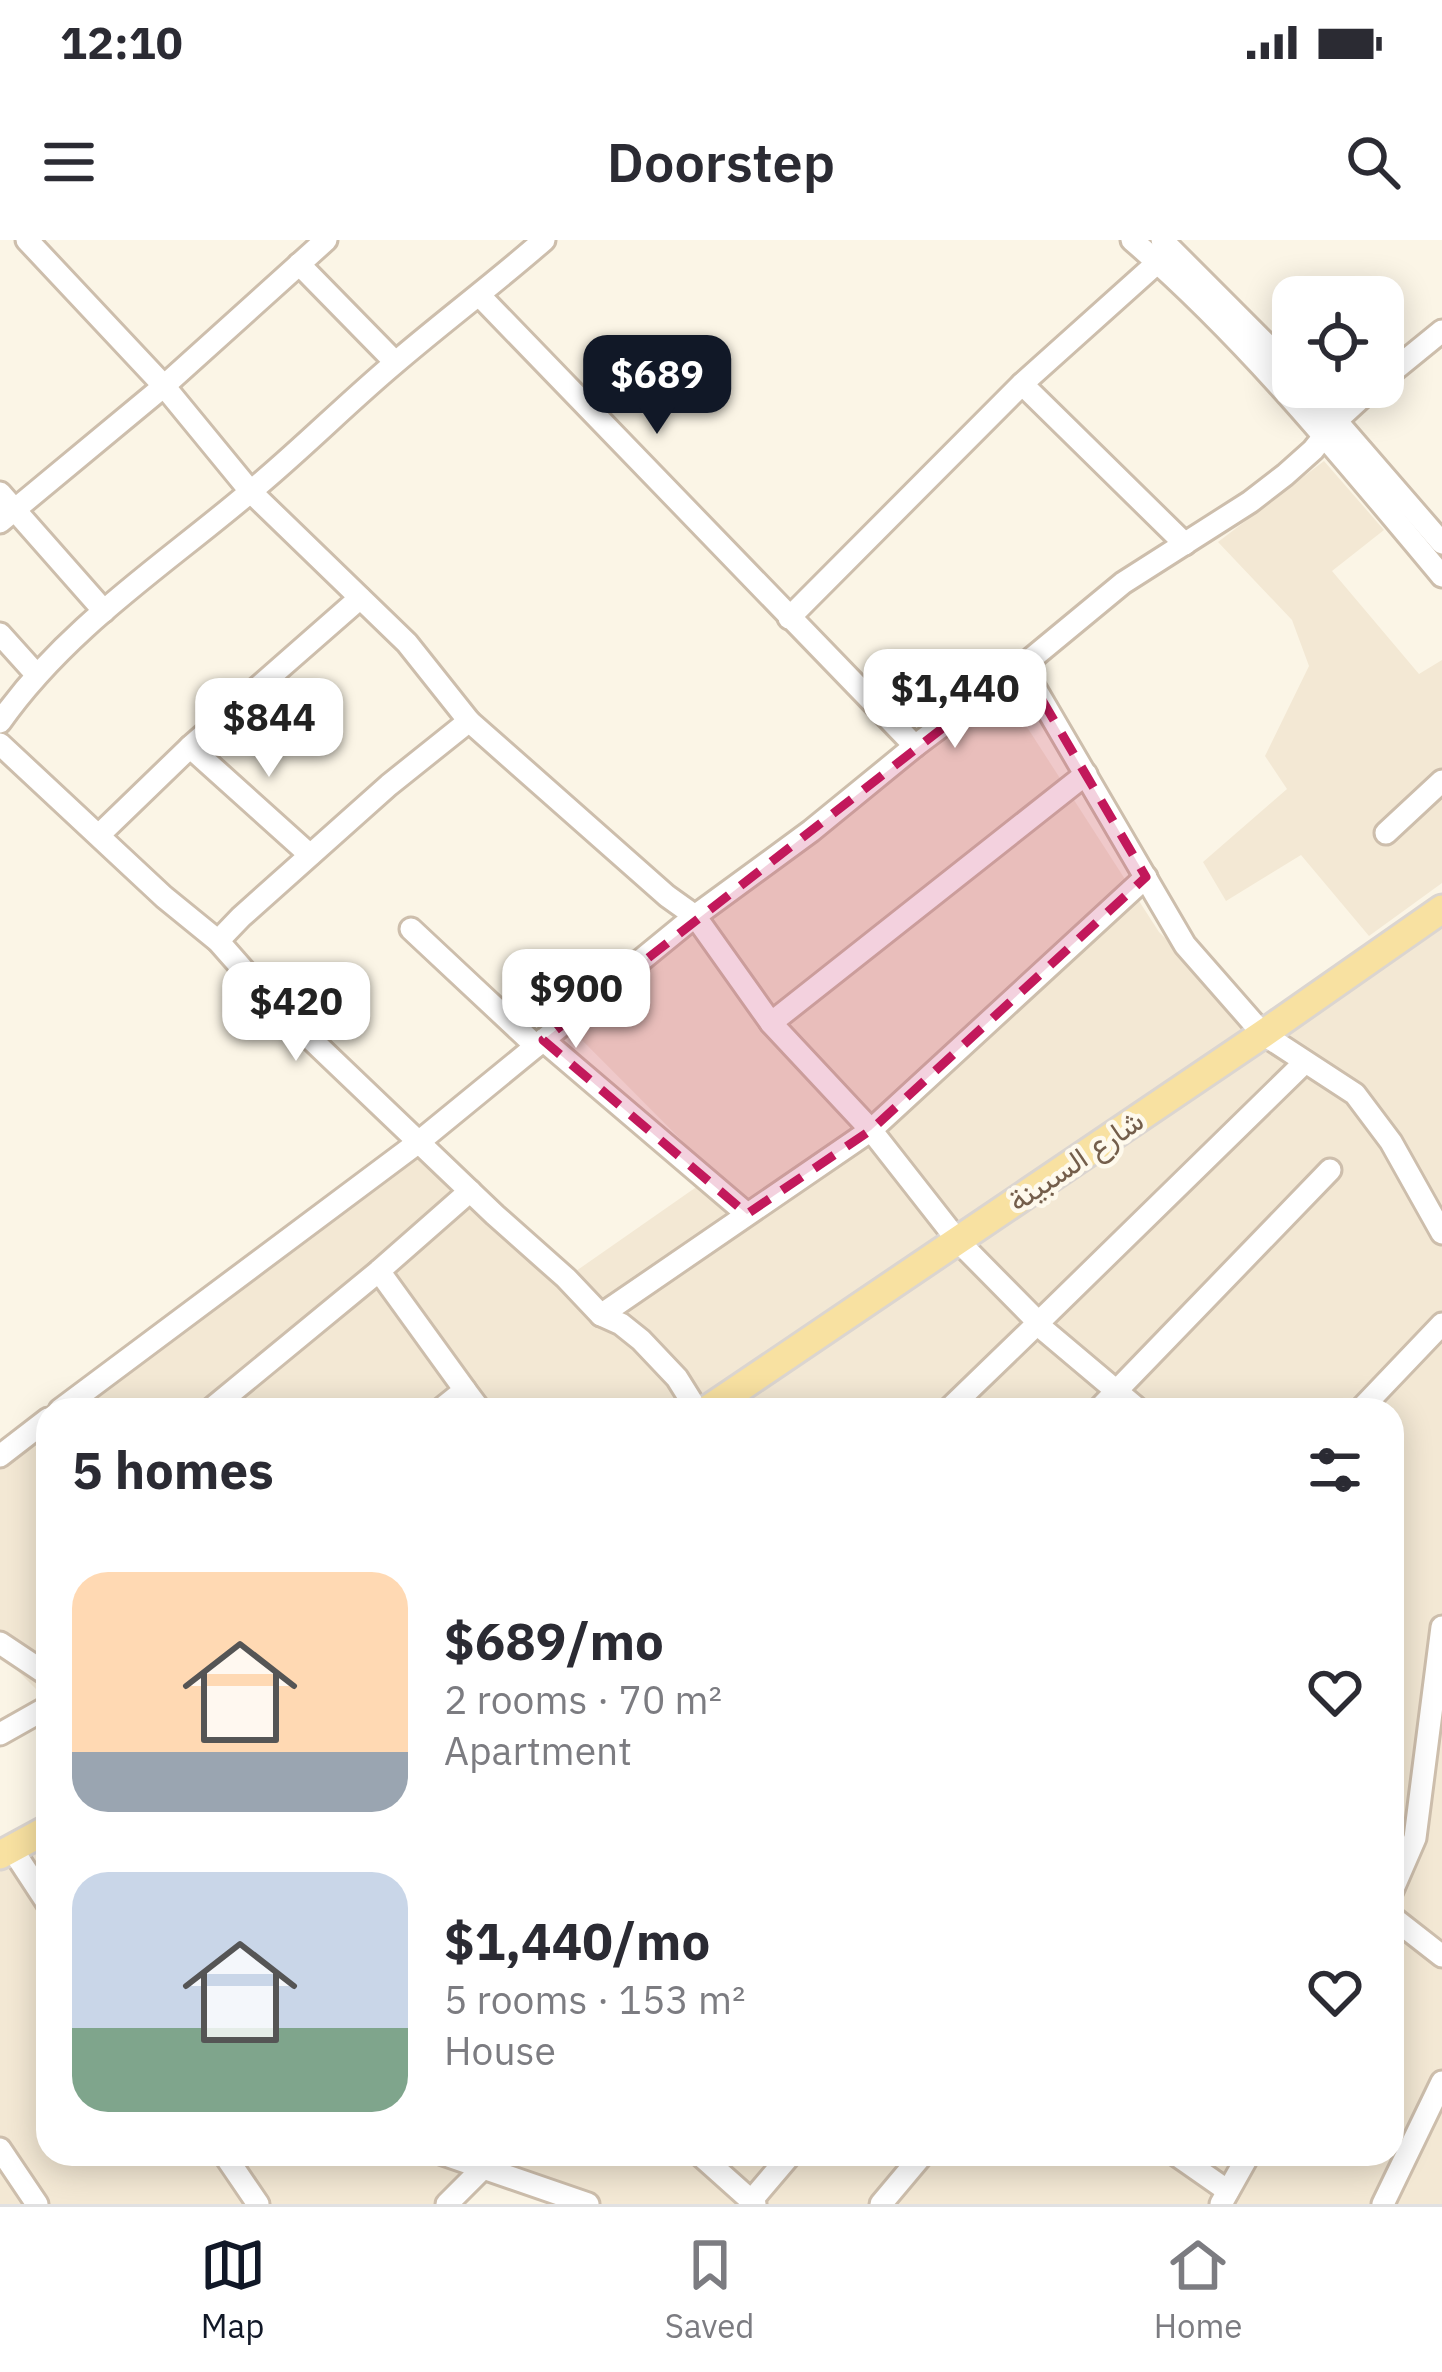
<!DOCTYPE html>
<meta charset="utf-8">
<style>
body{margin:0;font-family:"IBM Plex Sans",Vazirmatn,sans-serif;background:#f7f7f7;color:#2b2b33;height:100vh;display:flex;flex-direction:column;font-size:45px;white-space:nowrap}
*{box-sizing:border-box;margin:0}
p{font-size:39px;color:#7c7c81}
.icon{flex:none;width:66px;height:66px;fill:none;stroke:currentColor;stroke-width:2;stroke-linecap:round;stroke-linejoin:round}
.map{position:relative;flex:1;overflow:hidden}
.side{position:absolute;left:36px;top:1158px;width:1368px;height:768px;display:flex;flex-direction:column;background:#fff;border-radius:36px;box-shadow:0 6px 30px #0003}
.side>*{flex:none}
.buttons{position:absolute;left:1272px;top:36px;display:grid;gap:24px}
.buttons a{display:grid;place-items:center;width:132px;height:132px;border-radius:24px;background:#fff;box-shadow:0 6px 30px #0003;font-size:60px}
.price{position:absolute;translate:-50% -102px;padding:0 27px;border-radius:24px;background:#fff;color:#222;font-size:39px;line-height:78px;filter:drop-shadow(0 3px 6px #0008)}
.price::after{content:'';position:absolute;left:50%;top:72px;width:36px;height:27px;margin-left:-18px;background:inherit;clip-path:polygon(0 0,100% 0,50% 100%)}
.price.selected{background:#111827;color:#fff}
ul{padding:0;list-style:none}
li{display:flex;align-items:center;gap:36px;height:300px;padding:0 36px}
li span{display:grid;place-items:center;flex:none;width:336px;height:240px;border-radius:36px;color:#555}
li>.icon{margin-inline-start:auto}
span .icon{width:144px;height:144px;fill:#fffc;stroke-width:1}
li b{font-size:51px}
h2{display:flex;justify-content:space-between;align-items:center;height:144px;padding:0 36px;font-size:51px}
.status{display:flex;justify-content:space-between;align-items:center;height:84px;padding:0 60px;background:#fff;direction:ltr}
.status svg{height:33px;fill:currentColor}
header{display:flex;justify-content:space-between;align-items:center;height:156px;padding:0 36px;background:#fff;font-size:54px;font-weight:600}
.tabs{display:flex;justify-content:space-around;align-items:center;height:168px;border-top:3px solid #e1e1e2;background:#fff;font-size:33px;color:#7c7c81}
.tabs a{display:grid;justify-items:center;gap:6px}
.tabs .selected{color:#111827}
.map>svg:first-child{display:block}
.residential{fill:#f3e8d4}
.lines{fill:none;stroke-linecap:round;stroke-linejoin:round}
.minor-casing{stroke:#cdbeac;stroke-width:27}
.major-casing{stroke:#dbd5d0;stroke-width:33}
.minor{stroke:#fff;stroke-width:21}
.major{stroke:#f8e1a1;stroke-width:27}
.marked{fill:#c2185b;fill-opacity:0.2;stroke:#c2185b;stroke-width:9;stroke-dasharray:24 15;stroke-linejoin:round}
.labels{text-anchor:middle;stroke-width:9;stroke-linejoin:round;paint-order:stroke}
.street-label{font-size:30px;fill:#745e4b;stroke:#fef9ec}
</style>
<div class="status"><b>12:10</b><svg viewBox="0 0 49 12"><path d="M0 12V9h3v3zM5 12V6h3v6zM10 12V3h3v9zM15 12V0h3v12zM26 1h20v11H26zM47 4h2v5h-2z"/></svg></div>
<header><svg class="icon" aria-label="menu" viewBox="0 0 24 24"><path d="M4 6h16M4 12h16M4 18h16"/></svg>Doorstep<svg class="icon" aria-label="search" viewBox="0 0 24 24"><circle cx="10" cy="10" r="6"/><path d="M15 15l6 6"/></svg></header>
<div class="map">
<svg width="1442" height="1964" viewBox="0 0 1442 1964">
<rect width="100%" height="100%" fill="#fbf5e6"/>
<!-- residential -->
<g class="residential">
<path d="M1324 221 1384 290 1332 331 1419 434 1442 420V643L1369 696 1301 615 1226 661 1203 622 1287 549 1265 516 1309 426 1292 380 1218 302Z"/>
<path d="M998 442 1159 692 1263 794 1442 679V1964H588L484 1928 447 1964H0V1615L48 1589V1914H1392V1170H63L420 901 566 1038 715 934 565 783Z"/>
<path d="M48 1181V1461L0 1413V1217Z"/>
</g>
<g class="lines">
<defs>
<g id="minor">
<path d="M27 0 164 146 251 252 407 403 469 481"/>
<path d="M1132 0C1248 100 1344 219 1442 336"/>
<path d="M1162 0 1293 131"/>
<path d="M299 24 395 122"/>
<path d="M480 56 915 506"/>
<path d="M1383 139 1442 91"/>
<path d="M1022 144 1185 304"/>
<path d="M1307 147 1442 303"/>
<path d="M0 253 104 371"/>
<path d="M0 282 164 146 326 0"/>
<path d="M789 378 1022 144 1158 22"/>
<path d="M0 394 36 434"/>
<path d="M1022 426 1185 705 1263 794 1355 854 1391 902 1442 993"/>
<path d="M0 482C66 388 164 325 250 252 300 211 345 165 395 123 444 81 495 43 544 0"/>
<path d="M0 504 164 657 218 701 270 760 495 975 566 1038 601 1075 621 1084 641 1100 677 1138 697 1170"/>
<path d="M190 507 310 615"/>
<path d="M1386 593 1442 541"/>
<path d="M99 595 190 507 360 358"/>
<path d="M411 689 536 806"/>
<path d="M218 701 241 677 389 545 469 481 667 656 695 676 771 783 871 890 601 1075"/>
<path d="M771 783 1086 534"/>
<path d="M543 800 747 974"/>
<path d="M379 1031 465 1150 440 1170"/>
<path d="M465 1150 480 1170"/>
<path d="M60 1170 420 901 695 676 811 591 915 506 1031 419 1123 343 1250 262 1285 235 1313 210 1337 180 1373 147"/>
<path d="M210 1170 379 1031 470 951"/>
<path d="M948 1170 1037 1084 1035 1079 958 1001 871 890 1146 637"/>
<path d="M1098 1170 1330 930"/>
<path d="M1139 1170 1037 1084 1305 822"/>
<path d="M1360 1170 1442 1084"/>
<path d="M0 1216 48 1179"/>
<path d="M0 1403 48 1435"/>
<path d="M0 1494 48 1467"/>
<path d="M12 1609 48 1664"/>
<path d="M1392 1651 1415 1598 1442 1387"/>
<path d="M1392 1677 1442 1716"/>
<path d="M0 1909 37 1964"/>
<path d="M224 1914 258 1964"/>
<path d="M443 1914 588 1964"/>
<path d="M699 1914 755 1964"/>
<path d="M1175 1914 1228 1951"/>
<path d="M751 1961 791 1914"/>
<path d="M447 1964 497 1914"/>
<path d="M881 1964 923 1914"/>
<path d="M1221 1964 1249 1914"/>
<path d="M1383 1964 1442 1842"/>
</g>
<g id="major">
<path d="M707 1170 1263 794 1442 669"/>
<path d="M0 1615 48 1589"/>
</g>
</defs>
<!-- minor casing -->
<use href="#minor" class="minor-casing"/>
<!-- major casing -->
<use href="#major" class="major-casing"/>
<!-- minor -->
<use href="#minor" class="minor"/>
<!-- major -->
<use href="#major" class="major"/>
</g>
<!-- marked area -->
<path class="marked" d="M1022 426 1146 637 871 890 747 974 543 800Z"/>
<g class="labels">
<!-- street labels -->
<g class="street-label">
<text transform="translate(1076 921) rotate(-34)" y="10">شارع السبينة</text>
</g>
</g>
</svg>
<div class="buttons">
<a><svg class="icon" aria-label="locate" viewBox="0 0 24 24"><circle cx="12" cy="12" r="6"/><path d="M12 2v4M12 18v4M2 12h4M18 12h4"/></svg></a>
</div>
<b class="price selected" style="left:657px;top:197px">$689</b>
<b class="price" style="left:955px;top:511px">$1,440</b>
<b class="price" style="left:269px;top:540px">$844</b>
<b class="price" style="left:576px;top:811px">$900</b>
<b class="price" style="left:296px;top:824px">$420</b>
<section class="side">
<h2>5 homes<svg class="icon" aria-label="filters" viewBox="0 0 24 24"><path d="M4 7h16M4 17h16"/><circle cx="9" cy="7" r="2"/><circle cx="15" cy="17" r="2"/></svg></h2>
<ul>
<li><span style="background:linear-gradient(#ffd9b3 75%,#9aa5b1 0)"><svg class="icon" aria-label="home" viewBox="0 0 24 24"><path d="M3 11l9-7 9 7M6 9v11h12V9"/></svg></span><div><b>$689/mo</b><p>2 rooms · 70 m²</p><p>Apartment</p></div><svg class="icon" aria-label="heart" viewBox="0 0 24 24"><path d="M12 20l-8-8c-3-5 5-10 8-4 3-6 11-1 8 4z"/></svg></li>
<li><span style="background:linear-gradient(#c9d6e8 65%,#7fa58c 0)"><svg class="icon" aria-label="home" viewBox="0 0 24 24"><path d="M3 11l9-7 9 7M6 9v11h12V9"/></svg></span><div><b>$1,440/mo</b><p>5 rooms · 153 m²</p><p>House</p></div><svg class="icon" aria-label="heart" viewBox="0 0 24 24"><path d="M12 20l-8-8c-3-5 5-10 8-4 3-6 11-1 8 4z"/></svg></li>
</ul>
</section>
</div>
<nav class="tabs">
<a class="selected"><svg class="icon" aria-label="map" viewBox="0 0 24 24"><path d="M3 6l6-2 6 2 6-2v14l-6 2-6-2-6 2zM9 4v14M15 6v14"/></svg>Map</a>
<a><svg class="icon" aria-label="saved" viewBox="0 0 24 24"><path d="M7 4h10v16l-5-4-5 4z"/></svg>Saved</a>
<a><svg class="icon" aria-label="home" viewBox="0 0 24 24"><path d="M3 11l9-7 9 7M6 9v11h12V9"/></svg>Home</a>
</nav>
